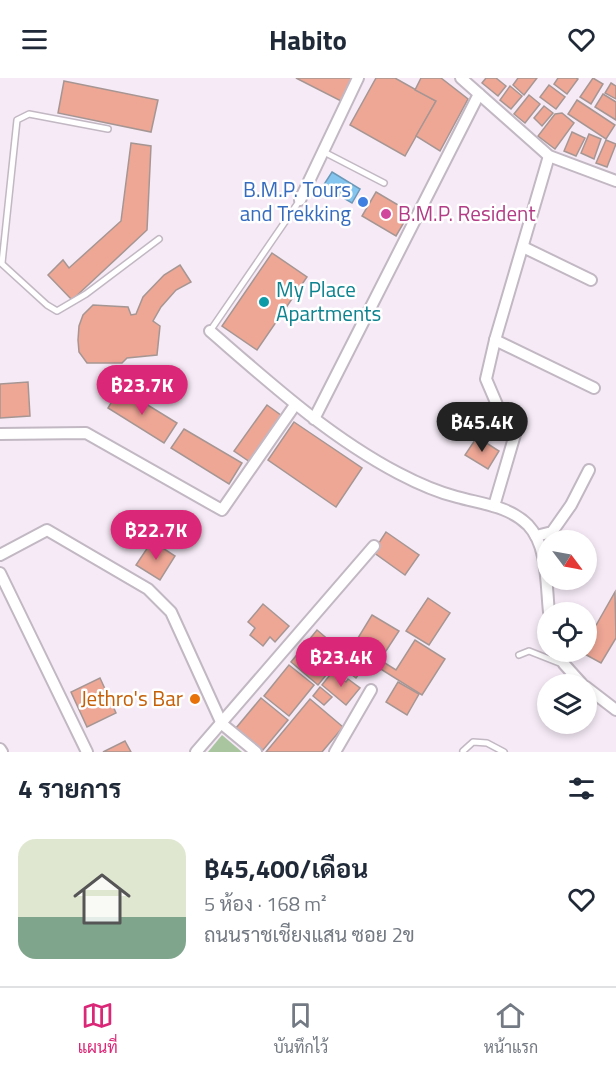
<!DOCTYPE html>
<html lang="th">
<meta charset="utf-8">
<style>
body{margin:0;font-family:"Titillium Web",Sarabun,sans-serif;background:#f6f6f7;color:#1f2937;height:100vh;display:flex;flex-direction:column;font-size:22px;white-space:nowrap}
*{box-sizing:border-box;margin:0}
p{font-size:20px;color:#747a83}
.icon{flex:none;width:33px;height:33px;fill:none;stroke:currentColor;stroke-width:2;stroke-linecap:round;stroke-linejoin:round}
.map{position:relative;height:674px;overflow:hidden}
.side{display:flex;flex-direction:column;background:#fff;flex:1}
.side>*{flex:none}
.needle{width:39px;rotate:122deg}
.tools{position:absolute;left:537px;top:452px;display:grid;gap:12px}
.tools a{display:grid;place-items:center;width:60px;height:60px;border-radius:50%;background:#fff;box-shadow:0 3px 9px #0003;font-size:30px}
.price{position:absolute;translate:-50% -51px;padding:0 14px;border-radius:21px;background:#db2777;color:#fff;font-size:20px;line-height:39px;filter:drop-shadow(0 2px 3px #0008)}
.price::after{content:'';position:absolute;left:50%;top:36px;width:18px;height:14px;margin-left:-9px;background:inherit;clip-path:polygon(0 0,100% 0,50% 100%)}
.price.on{background:#222;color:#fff}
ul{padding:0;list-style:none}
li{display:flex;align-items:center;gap:18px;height:150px;padding:0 18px}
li+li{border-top:2px solid #e0e1e3}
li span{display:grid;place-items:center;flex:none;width:168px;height:120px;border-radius:18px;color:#555}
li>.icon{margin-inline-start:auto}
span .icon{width:72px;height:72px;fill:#fffc;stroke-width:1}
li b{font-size:26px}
h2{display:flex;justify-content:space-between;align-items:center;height:72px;padding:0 18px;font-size:26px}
header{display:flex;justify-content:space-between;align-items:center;height:78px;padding:0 18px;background:#fff;font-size:27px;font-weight:700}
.tab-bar{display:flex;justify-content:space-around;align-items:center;height:84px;border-top:2px solid #e0e1e3;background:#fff;font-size:16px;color:#747a83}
.tab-bar a{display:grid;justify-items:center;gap:3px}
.tab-bar .on{color:#db2777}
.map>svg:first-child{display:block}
.green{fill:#a9c5a0}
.water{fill:#84c5ef;stroke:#6d99b8;stroke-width:1.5}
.building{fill:#eea695;stroke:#a69693;stroke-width:1.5}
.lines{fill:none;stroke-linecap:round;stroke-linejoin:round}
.lane-casing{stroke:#c2b8c3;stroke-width:8}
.street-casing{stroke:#c2b8c3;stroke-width:14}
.lane{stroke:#fff;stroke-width:5}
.street{stroke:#fff;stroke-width:10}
.shop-dot{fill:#3f7fe0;stroke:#fff;stroke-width:2}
.hotel-dot{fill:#d1479c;stroke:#fff;stroke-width:2}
.culture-dot{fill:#0f9aa8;stroke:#fff;stroke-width:2}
.food-dot{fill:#e8710a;stroke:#fff;stroke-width:2}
.labels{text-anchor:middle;stroke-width:5;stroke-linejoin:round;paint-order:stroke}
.shop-label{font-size:21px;fill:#366cbe;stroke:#fff;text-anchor:end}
.hotel-label{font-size:21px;fill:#b23c85;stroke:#fff;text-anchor:start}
.culture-label{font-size:21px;fill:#0d838f;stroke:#fff;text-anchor:start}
.food-label{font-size:21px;fill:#c56008;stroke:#fff;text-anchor:end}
</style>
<header><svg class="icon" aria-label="menu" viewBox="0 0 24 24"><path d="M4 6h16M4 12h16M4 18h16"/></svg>Habito<svg class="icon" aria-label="heart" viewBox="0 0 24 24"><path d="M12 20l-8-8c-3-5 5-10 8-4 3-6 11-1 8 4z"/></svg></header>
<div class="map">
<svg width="616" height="674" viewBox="0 0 616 674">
<rect width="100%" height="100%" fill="#f5eaf6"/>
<!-- green -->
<path class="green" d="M222 657 242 674H208Z"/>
<!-- water -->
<path class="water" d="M332 94 360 111 352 125 323 108Z"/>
<!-- building -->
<g class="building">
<path d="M296 0H352L341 23Z"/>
<path d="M376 0H395L436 23 405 78 350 47Z"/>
<path d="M421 0H441L468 21 440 73 416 58 436 23 415 12Z"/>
<path d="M486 0H496L506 8 498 18 482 5Z"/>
<path d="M518 0H537L524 17 513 7Z"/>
<path d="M558 0H576L578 1 567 16 554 6Z"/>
<path d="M593 0 603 6 591 26 580 19Z"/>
<path d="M64 3 158 22 151 54 58 35Z"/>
<path d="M611 5 616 8V21L605 15Z"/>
<path d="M549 7 565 19 556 31 540 19Z"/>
<path d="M510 8 522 18 511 31 500 22Z"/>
<path d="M603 16 616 24V42L595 29Z"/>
<path d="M529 17 540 26 525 45 514 36Z"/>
<path d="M577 22 615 47 606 61 568 36Z"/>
<path d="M544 28 553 35 542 48 534 40Z"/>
<path d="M562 35 574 45 555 71 538 58 555 36Z"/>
<path d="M572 54 585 60 576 78 564 73Z"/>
<path d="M589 56 601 61 594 81 581 75Z"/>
<path d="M606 62 616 66 607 89 596 85Z"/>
<path d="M131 65 151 68 147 152 72 222 48 197 63 182 69 190 121 143Z"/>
<path d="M376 114 410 134 396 158 362 138Z"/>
<path d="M272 175 307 199 257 272 222 248Z"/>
<path d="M180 187 191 204 176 212 161 229 153 243 160 248 157 277 127 280 122 285H87L79 274 78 262 79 248 83 237 93 227 128 229 131 237 136 236 143 219 164 197Z"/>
<path d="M28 304 30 338 0 340V306Z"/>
<path d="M120 310 177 345 164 365 108 330Z"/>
<path d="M267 327 282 338 250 384 234 373Z"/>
<path d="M294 344 362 390 336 429 268 382Z"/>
<path d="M184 351 242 385 229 406 171 370Z"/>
<path d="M477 359 499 373 488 391 465 377Z"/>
<path d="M386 454 419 477 405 497 373 474Z"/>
<path d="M152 463 175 478 160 502 136 487Z"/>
<path d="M615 514 616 560 601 585 581 574 586 573V565Z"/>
<path d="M428 520 450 535 429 567 406 553Z"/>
<path d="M263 526 289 548 275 564 270 559 263 568 250 557 255 550 248 544Z"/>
<path d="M372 537 399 553 380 582 396 592 415 562 445 581 422 617 376 588 372 594 347 578Z"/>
<path d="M317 552 344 575 318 607 291 584Z"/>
<path d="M344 577 363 591 356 600 348 594 344 599 334 591Z"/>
<path d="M289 587 314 607 289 638 264 618Z"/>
<path d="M333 593 346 604 348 601 360 610 346 627 322 607Z"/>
<path d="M100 600 116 635 87 649 71 614Z"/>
<path d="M398 604 419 616 407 637 386 624Z"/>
<path d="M320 609 332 619 324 627 313 618Z"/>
<path d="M261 620 288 642 263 672 236 650Z"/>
<path d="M310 621 343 649 322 674H266Z"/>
<path d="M125 663 131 674H103Z"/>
</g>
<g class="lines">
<defs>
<g id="lane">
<path d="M324 74 384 105"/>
<path d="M1 185 47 227 57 233 86 216 159 161"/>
<path d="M2 185 17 42 29 36 108 51"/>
<path d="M210 253 300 122"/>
<path d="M519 577 529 573 562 586"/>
<path d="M463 673 473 664 487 665 504 674"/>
</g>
<g id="street">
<path d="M461 0 549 78 616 103"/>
<path d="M300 122 358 0"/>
<path d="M523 169 591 202"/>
<path d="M210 253C270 305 328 358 398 395 417 405 437 414 457 419 482 426 509 428 528 447 548 468 546 507 549 534"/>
<path d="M495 262 594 310"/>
<path d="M314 341 479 16"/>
<path d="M0 356 86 355 222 432 295 327"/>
<path d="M494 428 516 353 498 329 486 301 495 262 549 78"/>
<path d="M536 458 552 454 571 427 589 392"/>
<path d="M0 477 47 452 148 511 171 534 222 646 256 674"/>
<path d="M0 495 87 674"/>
<path d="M559 573 564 586 582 606"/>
<path d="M586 609 616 632"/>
<path d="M0 671 2 674"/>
<path d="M196 674 374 468"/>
<path d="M335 674 371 612"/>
</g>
</defs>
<!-- lane casing -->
<use href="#lane" class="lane-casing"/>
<!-- street casing -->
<use href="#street" class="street-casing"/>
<!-- lane -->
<use href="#lane" class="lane"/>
<!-- street -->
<use href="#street" class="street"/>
</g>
<!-- markers -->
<circle class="shop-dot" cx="363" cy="124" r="6"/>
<circle class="hotel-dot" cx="386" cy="136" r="6"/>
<circle class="culture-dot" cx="264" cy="224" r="6"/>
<circle class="food-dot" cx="195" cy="621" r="6"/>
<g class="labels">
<!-- shop labels -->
<g class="shop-label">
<text x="351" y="119">B.M.P. Tours<tspan x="351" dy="24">and Trekking</tspan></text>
</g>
<!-- hotel labels -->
<g class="hotel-label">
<text x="398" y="143">B.M.P. Resident</text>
</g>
<!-- culture labels -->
<g class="culture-label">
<text x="276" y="219">My Place<tspan x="276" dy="24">Apartments</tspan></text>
</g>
<!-- food labels -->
<g class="food-label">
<text x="183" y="628">Jethro's Bar</text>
</g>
</g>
</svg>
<div class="tools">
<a><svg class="needle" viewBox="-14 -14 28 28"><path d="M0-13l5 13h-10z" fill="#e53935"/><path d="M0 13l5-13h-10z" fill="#747a83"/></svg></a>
<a><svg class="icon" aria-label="locate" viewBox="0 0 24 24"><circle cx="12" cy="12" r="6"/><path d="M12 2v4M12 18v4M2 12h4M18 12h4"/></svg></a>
<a><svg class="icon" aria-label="layers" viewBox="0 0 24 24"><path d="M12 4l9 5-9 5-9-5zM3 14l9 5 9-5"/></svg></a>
</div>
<b class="price" style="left:142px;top:338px">฿23.7K</b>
<b class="price on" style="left:482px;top:375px">฿45.4K</b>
<b class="price" style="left:156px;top:483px">฿22.7K</b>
<b class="price" style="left:341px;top:610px">฿23.4K</b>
</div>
<section class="side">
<h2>4 รายการ<svg class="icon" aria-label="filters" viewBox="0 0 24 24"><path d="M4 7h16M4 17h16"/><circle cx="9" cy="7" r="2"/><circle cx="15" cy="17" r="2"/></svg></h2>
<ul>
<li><span style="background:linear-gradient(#dfe7d0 65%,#7fa58c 0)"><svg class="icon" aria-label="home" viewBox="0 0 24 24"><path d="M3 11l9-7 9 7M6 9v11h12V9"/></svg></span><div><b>฿45,400/เดือน</b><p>5 ห้อง · 168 m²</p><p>ถนนราชเชียงแสน ซอย 2ข</p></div><svg class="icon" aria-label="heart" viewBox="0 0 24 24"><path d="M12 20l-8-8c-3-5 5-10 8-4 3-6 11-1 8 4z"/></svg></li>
</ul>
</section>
<nav class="tab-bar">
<a class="on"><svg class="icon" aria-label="map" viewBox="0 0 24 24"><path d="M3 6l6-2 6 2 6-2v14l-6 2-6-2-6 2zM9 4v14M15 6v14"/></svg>แผนที่</a>
<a><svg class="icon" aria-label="saved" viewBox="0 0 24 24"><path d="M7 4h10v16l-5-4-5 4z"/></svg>บันทึกไว้</a>
<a><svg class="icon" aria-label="home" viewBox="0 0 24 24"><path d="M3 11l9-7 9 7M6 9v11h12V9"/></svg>หน้าแรก</a>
</nav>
